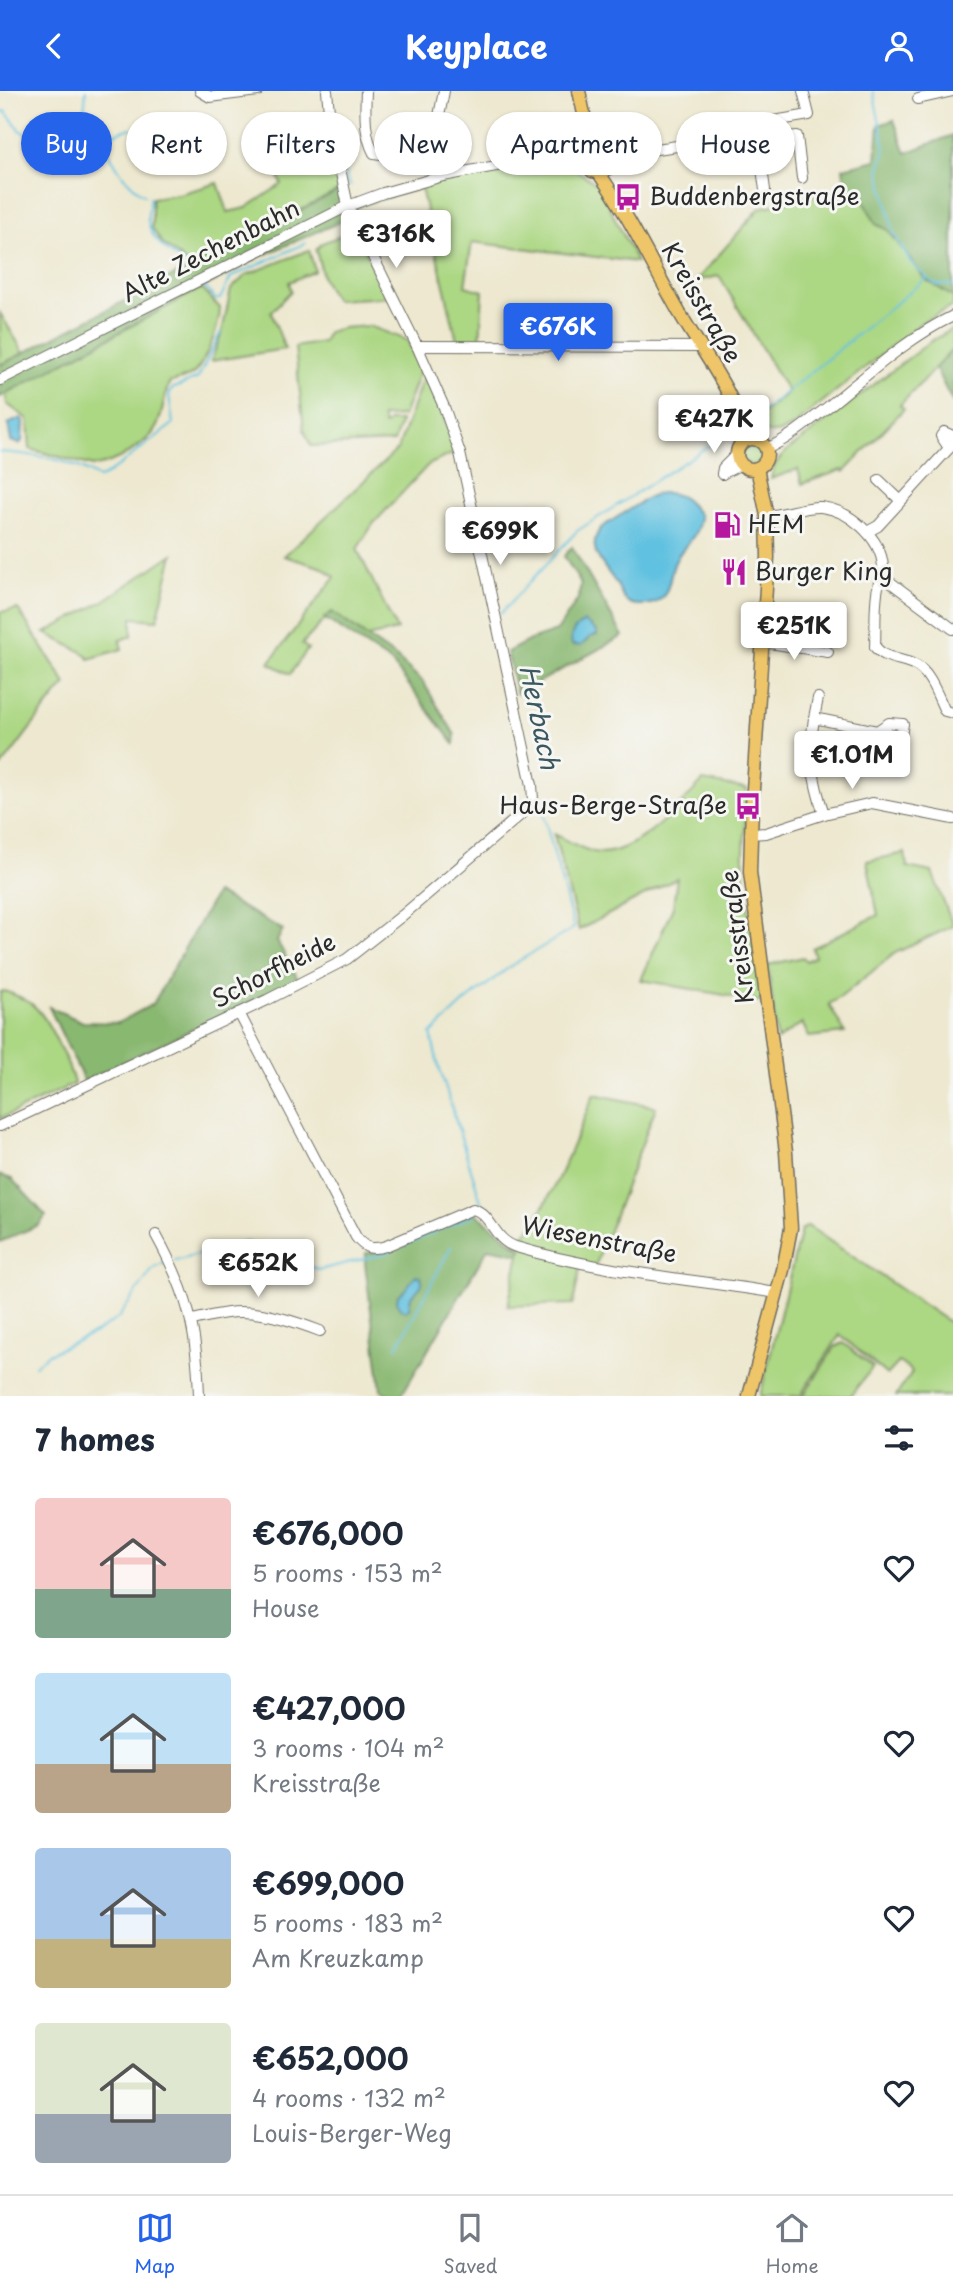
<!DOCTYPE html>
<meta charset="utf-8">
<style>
body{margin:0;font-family:"Playpen Sans",sans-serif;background:#f6f6f7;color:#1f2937;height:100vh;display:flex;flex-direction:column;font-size:26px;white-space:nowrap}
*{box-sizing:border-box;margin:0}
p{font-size:23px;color:#747a83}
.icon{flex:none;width:38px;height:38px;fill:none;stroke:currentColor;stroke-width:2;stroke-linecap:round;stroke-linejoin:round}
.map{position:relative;height:1305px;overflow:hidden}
.details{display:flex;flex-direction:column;background:#fff;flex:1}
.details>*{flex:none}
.banner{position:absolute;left:21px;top:21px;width:912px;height:63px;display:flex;gap:14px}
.price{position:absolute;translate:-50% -60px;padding:0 16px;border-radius:7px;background:#fff;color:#222;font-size:23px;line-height:46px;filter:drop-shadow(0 2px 4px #0008)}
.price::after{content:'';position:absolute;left:50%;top:42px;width:21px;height:16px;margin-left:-10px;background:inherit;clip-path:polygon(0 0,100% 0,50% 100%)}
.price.active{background:#2563eb;color:#fff}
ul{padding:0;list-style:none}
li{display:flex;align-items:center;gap:21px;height:175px;padding:0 35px}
li span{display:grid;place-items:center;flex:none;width:196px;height:140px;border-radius:7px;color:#555}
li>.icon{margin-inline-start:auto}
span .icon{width:84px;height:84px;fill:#fffc;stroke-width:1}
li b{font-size:30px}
h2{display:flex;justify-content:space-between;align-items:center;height:84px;padding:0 35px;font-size:30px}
.tag{padding:0 24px;border-radius:32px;background:#fff;box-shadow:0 2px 5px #0004;font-size:24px;line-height:63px}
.tag.active{background:#2563eb;color:#fff}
header{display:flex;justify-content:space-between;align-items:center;height:91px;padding:0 35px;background:#2563eb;color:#fff;font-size:32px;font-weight:700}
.tabs{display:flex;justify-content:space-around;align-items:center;height:98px;border-top:2px solid #e0e1e3;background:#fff;font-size:19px;color:#747a83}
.tabs a{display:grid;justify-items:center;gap:4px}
.tabs .active{color:#2563eb}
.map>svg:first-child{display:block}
.green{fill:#acd783;stroke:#6c8157;stroke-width:2}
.forest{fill:#89b871;stroke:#5a724e;stroke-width:2}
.water{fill:#61c1e0;stroke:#467686;stroke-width:2}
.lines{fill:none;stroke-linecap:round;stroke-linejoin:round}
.stream{stroke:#61c1e0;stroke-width:2}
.minor-casing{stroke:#6f6d64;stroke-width:12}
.major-casing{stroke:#6f6d64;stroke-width:15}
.minor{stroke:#fff;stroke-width:10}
.major{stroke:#eec569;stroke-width:12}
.labels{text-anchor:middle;stroke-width:6;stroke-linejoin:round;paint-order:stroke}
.poi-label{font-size:24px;fill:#2b2b2b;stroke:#f6f6f2;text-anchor:start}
.street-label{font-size:24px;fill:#2b2b2b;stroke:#f6f6f2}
.water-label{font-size:26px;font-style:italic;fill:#3b5861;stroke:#f6f6f2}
</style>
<header><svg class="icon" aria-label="back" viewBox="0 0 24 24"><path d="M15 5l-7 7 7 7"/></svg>Keyplace<svg class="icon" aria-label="person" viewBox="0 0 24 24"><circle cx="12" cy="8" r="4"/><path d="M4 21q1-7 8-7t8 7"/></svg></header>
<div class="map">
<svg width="953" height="1305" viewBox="0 0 953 1305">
<rect width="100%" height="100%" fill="#f6f6f2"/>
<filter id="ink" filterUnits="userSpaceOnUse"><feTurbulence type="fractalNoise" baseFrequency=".0143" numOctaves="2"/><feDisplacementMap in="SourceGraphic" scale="14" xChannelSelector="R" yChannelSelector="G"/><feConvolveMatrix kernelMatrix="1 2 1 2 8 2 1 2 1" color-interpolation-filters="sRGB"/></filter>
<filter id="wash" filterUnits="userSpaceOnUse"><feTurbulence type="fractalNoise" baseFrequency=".00686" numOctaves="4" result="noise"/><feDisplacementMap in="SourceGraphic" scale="28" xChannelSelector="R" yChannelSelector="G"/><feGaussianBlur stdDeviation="1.57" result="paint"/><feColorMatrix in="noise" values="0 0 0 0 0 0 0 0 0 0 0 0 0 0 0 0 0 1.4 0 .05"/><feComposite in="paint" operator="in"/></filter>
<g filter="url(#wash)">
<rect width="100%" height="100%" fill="#ede8cf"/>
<!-- green -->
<g class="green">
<path d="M323 34 326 39 340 99 192 176 162 152 152 137V107L179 103 218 92 228 121 246 117 282 93 271 69Z"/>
<path d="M506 76 507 80 531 77 532 82 569 77 570 80 575 78 598 94 637 171 472 151 465 195 483 200 480 251 458 254 421 97 364 113 354 118C371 100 477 82 506 76Z"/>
<path d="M846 97 859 100 876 133 888 139 925 188 953 206V215L922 231 790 337C775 344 763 346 752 331L788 301 719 185 696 190 760 117Z"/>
<path d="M345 143 359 147 388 206 335 209 324 190 316 159 322 152Z"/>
<path d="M309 159 315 180 289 191 291 200 271 221 285 258 211 270 222 241 231 198 246 184Z"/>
<path d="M201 197 220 217C220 234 207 268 195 281 190 287 177 289 169 292 164 306 163 322 157 335 149 353 112 374 93 375L30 358 28 328 7 313 6 302Z"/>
<path d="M0 222 24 262 0 274Z"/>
<path d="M369 235 407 249 421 277 403 325 382 326 384 334 388 333 389 330H401L394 351 311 355 304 339 295 256 323 251 328 241 342 237Z"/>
<path d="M953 238V258L900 314 904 318 844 381 842 379 802 393 798 378 771 388C773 376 777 369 787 360L931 250Z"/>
<path d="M424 284 440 316 456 361 428 374 373 433 357 458 397 539 367 546 332 521 302 553 308 558 290 583 269 572 335 486 323 477 284 465 398 358Z"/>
<circle cx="753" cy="363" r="11"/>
<path d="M173 463 157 529 132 527V545L120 549 122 558 89 568 86 563 45 542 102 511Z"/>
<path d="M18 518 66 593C42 619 23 649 0 677V521Z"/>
<path d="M703 690 747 698 743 781 763 911 641 889 673 816 677 787 579 839 554 743C567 749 585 761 599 762 637 763 679 715 703 690Z"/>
<path d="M905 762 907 776 932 781 953 835 895 862 842 905 829 913 845 942 809 946 802 932 777 949 768 874 803 866 806 870 815 866 812 857 878 824 867 770Z"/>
<path d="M5 900C17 905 29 909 38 919 49 931 71 977 74 993L0 1028V901Z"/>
<path d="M594 1003 656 1016 595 1176 581 1173 573 1213 508 1215 519 1163 524 1155 514 1153C543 1136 580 1036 594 1003Z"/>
<path d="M808 1135 953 1234V1305H896L912 1281 899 1271 887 1284 840 1244 800 1305H760L801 1139Z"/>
<path d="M843 1252 873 1276 850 1305H803L835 1256Z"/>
</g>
<!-- forest -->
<g class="forest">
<path d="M894 29 906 62 953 44V206L925 188 888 139 876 133 859 100 846 97 843 77 876 69 879 34Z"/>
<path d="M340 99 349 127 259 166 0 306V274Z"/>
<path d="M953 258V312L935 277Z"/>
<path d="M572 456 623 545 517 603 507 561 530 549 557 540 578 508 581 493 564 465Z"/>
<path d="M332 521 397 567 423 591 455 644 454 653 392 572 324 527Z"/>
<path d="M216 802 283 839 277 850 298 888 84 990 49 916 83 931 118 932 153 913Z"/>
<path d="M0 1084 12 1088 46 1125 39 1134 0 1151Z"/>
<path d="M474 1121 522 1159 519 1163 488 1157 401 1305H390L381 1299 365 1172 366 1162 381 1161Z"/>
</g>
<!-- water -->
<g class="water">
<path d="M21 327 23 330 22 350 19 353 11 350 8 333Z"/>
<path d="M660 402C681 401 688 409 700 425 698 449 683 452 675 471 669 483 671 502 658 510 653 514 638 515 632 513 622 510 621 500 616 492 605 475 583 457 602 436L649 406Z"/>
<path d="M585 531 596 540 597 544 590 546 581 555 572 554C569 543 575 535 585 531Z"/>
<path d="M416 1184 421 1186C425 1195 417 1199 411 1205L409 1217 406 1220 402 1218 397 1211 398 1204C407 1200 409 1191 416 1184Z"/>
</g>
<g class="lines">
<!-- stream -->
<g class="stream">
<path d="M873 0 885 57 879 78 894 143 910 171 927 187 936 194H953"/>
<path d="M333 15 348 92 351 94"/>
<path d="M0 22 5 20 22 41 38 47 93 50 131 37"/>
<path d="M64 46 84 22 86 0"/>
<path d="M104 53C115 73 124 92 145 104"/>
<path d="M150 107C150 115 147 123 148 130 151 152 175 165 190 177"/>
<path d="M204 195 215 208H220L231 186 306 152"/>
<path d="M752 329 927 187"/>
<path d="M0 361C34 364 70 367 99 387L105 385 173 333 169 304 172 298 198 287 221 241"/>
<path d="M500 523 577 440 734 339"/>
<path d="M480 1118 482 1114 437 969 431 943 466 910 512 874 574 837 537 699"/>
<path d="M175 1170 246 1151 319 1179 383 1163 474 1124"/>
<path d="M397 1256 451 1156"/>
<path d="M35 1275 46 1264 95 1242 118 1227 153 1178 165 1172"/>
</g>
</g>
</g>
<g filter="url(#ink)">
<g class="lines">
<defs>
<g id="minor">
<path d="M200 0 210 6 258 0"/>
<path d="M366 0C365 21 364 44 374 62L381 63 434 50 444 0"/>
<path d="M918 8 953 0"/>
<path d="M707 33 721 39 809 24 803 0"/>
<path d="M758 49 765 99"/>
<path d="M607 62H629L610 71"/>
<path d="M629 62 684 54 697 56 797 45 802 87"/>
<path d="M443 85 434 50 457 47"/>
<path d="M417 255 700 256"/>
<path d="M0 289 348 115 383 102 443 85 523 70 571 72 588 75"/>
<path d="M949 357 941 345 944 341 953 345"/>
<path d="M766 358C789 348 809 330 829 315 869 283 907 247 953 225"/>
<path d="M722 383 723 377 737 363"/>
<path d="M722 383 741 373"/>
<path d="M879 389 900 409"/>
<path d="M767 425C785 424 804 415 821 416 849 419 881 446 883 476 883 484 879 489 878 496 874 515 876 537 875 556 886 569 901 567 915 574 930 581 938 606 945 620L953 622"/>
<path d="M867 441 878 435 953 353"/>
<path d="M882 485 953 538"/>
<path d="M763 551 828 561"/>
<path d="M814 627 818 607"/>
<path d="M824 723C813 690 808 662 814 627L901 645 903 633 889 632 877 640"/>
<path d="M750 743 766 742 824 723 872 712 953 728"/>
<path d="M239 922 356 1146C365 1158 372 1159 386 1155L473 1118C492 1123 493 1149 516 1156 600 1181 691 1188 777 1202"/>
<path d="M0 1035 267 909 347 868 403 824 525 720 533 709 532 694 460 362 444 316 417 255 348 115 330 31 327 0"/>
<path d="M156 1144C188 1202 197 1239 199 1305"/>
<path d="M192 1229C207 1226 224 1221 240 1221 265 1221 297 1231 320 1240"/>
</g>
<g id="major">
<path d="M579 0 592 60"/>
<path d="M598 81 607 78 610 71 607 62 600 58 592 60 588 64V75L592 80 598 81C630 126 652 174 679 221 703 262 735 303 747 349"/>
<circle cx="752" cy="363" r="15"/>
<path d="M749 1305 783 1179 791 1137 786 1061 750 781 752 714 768 466 767 425 757 377"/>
</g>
</defs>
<!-- minor casing -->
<use href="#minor" class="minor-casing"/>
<!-- major casing -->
<use href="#major" class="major-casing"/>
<!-- minor -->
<use href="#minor" class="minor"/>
<!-- major -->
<use href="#major" class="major"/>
</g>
</g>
<!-- icons -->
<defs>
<symbol id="bus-bare" viewBox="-9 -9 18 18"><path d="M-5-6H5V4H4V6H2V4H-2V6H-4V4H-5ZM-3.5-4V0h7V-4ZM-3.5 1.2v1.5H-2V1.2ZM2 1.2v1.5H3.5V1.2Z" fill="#b5179e" stroke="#f6f6f2" stroke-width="2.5" paint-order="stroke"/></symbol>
<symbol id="fuel-bare" viewBox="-9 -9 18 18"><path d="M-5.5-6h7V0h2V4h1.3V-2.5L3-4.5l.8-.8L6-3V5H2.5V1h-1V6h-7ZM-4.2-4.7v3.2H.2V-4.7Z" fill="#b5179e" stroke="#f6f6f2" stroke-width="2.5" paint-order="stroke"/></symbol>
<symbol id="restaurant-bare" viewBox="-9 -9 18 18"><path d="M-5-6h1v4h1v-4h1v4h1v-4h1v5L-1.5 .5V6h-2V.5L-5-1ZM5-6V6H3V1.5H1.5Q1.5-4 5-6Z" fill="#b5179e" stroke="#f6f6f2" stroke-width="2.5" paint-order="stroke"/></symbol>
</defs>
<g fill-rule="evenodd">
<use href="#bus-bare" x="609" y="87" width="38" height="38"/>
<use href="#fuel-bare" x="708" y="415" width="38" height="38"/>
<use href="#restaurant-bare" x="715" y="462" width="38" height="38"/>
<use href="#bus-bare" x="729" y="696" width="38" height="38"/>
</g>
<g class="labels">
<!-- poi labels -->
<g class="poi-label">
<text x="649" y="114">Buddenbergstraße</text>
<text x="748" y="442">HEM</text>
<text x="755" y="489">Burger King</text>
<text x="727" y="723" text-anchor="end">Haus-Berge-Straße</text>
</g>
<!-- street labels -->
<g class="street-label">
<text transform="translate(211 160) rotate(-27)" y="8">Alte Zechenbahn</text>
<text transform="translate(701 212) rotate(60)" y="8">Kreisstraße</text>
<text transform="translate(738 846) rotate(-97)" y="8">Kreisstraße</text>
<text transform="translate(274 880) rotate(-27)" y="8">Schorfheide</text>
<text transform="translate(599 1149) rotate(11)" y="8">Wiesenstraße</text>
</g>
<!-- water labels -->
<g class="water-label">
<text transform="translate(539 626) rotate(78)" y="9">Herbach</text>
</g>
</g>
</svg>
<b class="price" style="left:396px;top:179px">€316K</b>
<b class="price active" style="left:558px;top:272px">€676K</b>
<b class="price" style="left:714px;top:364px">€427K</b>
<b class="price" style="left:500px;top:476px">€699K</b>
<b class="price" style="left:794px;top:571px">€251K</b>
<b class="price" style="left:852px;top:700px">€1.01M</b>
<b class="price" style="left:258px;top:1208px">€652K</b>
<div class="banner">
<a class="tag active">Buy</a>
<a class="tag">Rent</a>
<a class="tag">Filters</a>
<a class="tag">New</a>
<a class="tag">Apartment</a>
<a class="tag">House</a>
</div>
</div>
<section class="details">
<h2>7 homes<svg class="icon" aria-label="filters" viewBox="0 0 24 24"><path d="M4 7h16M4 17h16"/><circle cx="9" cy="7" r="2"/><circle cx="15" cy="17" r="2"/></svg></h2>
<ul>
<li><span style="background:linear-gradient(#f6c9c9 65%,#7fa58c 0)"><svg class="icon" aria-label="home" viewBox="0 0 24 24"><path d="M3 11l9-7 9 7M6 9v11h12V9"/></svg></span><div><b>€676,000</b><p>5 rooms · 153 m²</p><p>House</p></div><svg class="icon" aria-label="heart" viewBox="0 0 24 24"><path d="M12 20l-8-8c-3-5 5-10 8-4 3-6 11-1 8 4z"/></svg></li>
<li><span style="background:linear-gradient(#bfe0f5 65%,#b9a48a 0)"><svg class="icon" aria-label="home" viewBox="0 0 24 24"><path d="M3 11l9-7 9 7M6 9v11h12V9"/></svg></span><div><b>€427,000</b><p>3 rooms · 104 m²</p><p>Kreisstraße</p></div><svg class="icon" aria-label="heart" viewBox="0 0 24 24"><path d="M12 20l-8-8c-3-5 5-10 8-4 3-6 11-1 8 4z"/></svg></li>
<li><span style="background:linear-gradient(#a9c7e8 65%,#c2b280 0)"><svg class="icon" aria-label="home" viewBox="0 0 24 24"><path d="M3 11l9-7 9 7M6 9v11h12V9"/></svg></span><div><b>€699,000</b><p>5 rooms · 183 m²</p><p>Am Kreuzkamp</p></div><svg class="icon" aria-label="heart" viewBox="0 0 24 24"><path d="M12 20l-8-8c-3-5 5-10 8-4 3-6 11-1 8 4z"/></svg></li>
<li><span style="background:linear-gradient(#dfe7d0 65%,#9aa5b1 0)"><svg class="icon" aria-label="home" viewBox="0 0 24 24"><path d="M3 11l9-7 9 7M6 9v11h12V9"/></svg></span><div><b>€652,000</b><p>4 rooms · 132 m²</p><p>Louis-Berger-Weg</p></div><svg class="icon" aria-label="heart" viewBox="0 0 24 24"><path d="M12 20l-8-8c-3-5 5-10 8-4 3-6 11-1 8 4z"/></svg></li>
</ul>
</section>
<nav class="tabs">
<a class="active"><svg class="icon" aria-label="map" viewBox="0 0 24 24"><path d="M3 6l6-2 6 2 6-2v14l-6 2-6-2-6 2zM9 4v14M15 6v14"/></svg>Map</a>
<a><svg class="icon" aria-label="saved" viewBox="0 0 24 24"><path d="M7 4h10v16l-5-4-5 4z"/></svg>Saved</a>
<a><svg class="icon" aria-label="home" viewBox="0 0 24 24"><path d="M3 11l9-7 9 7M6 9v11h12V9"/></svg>Home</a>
</nav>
